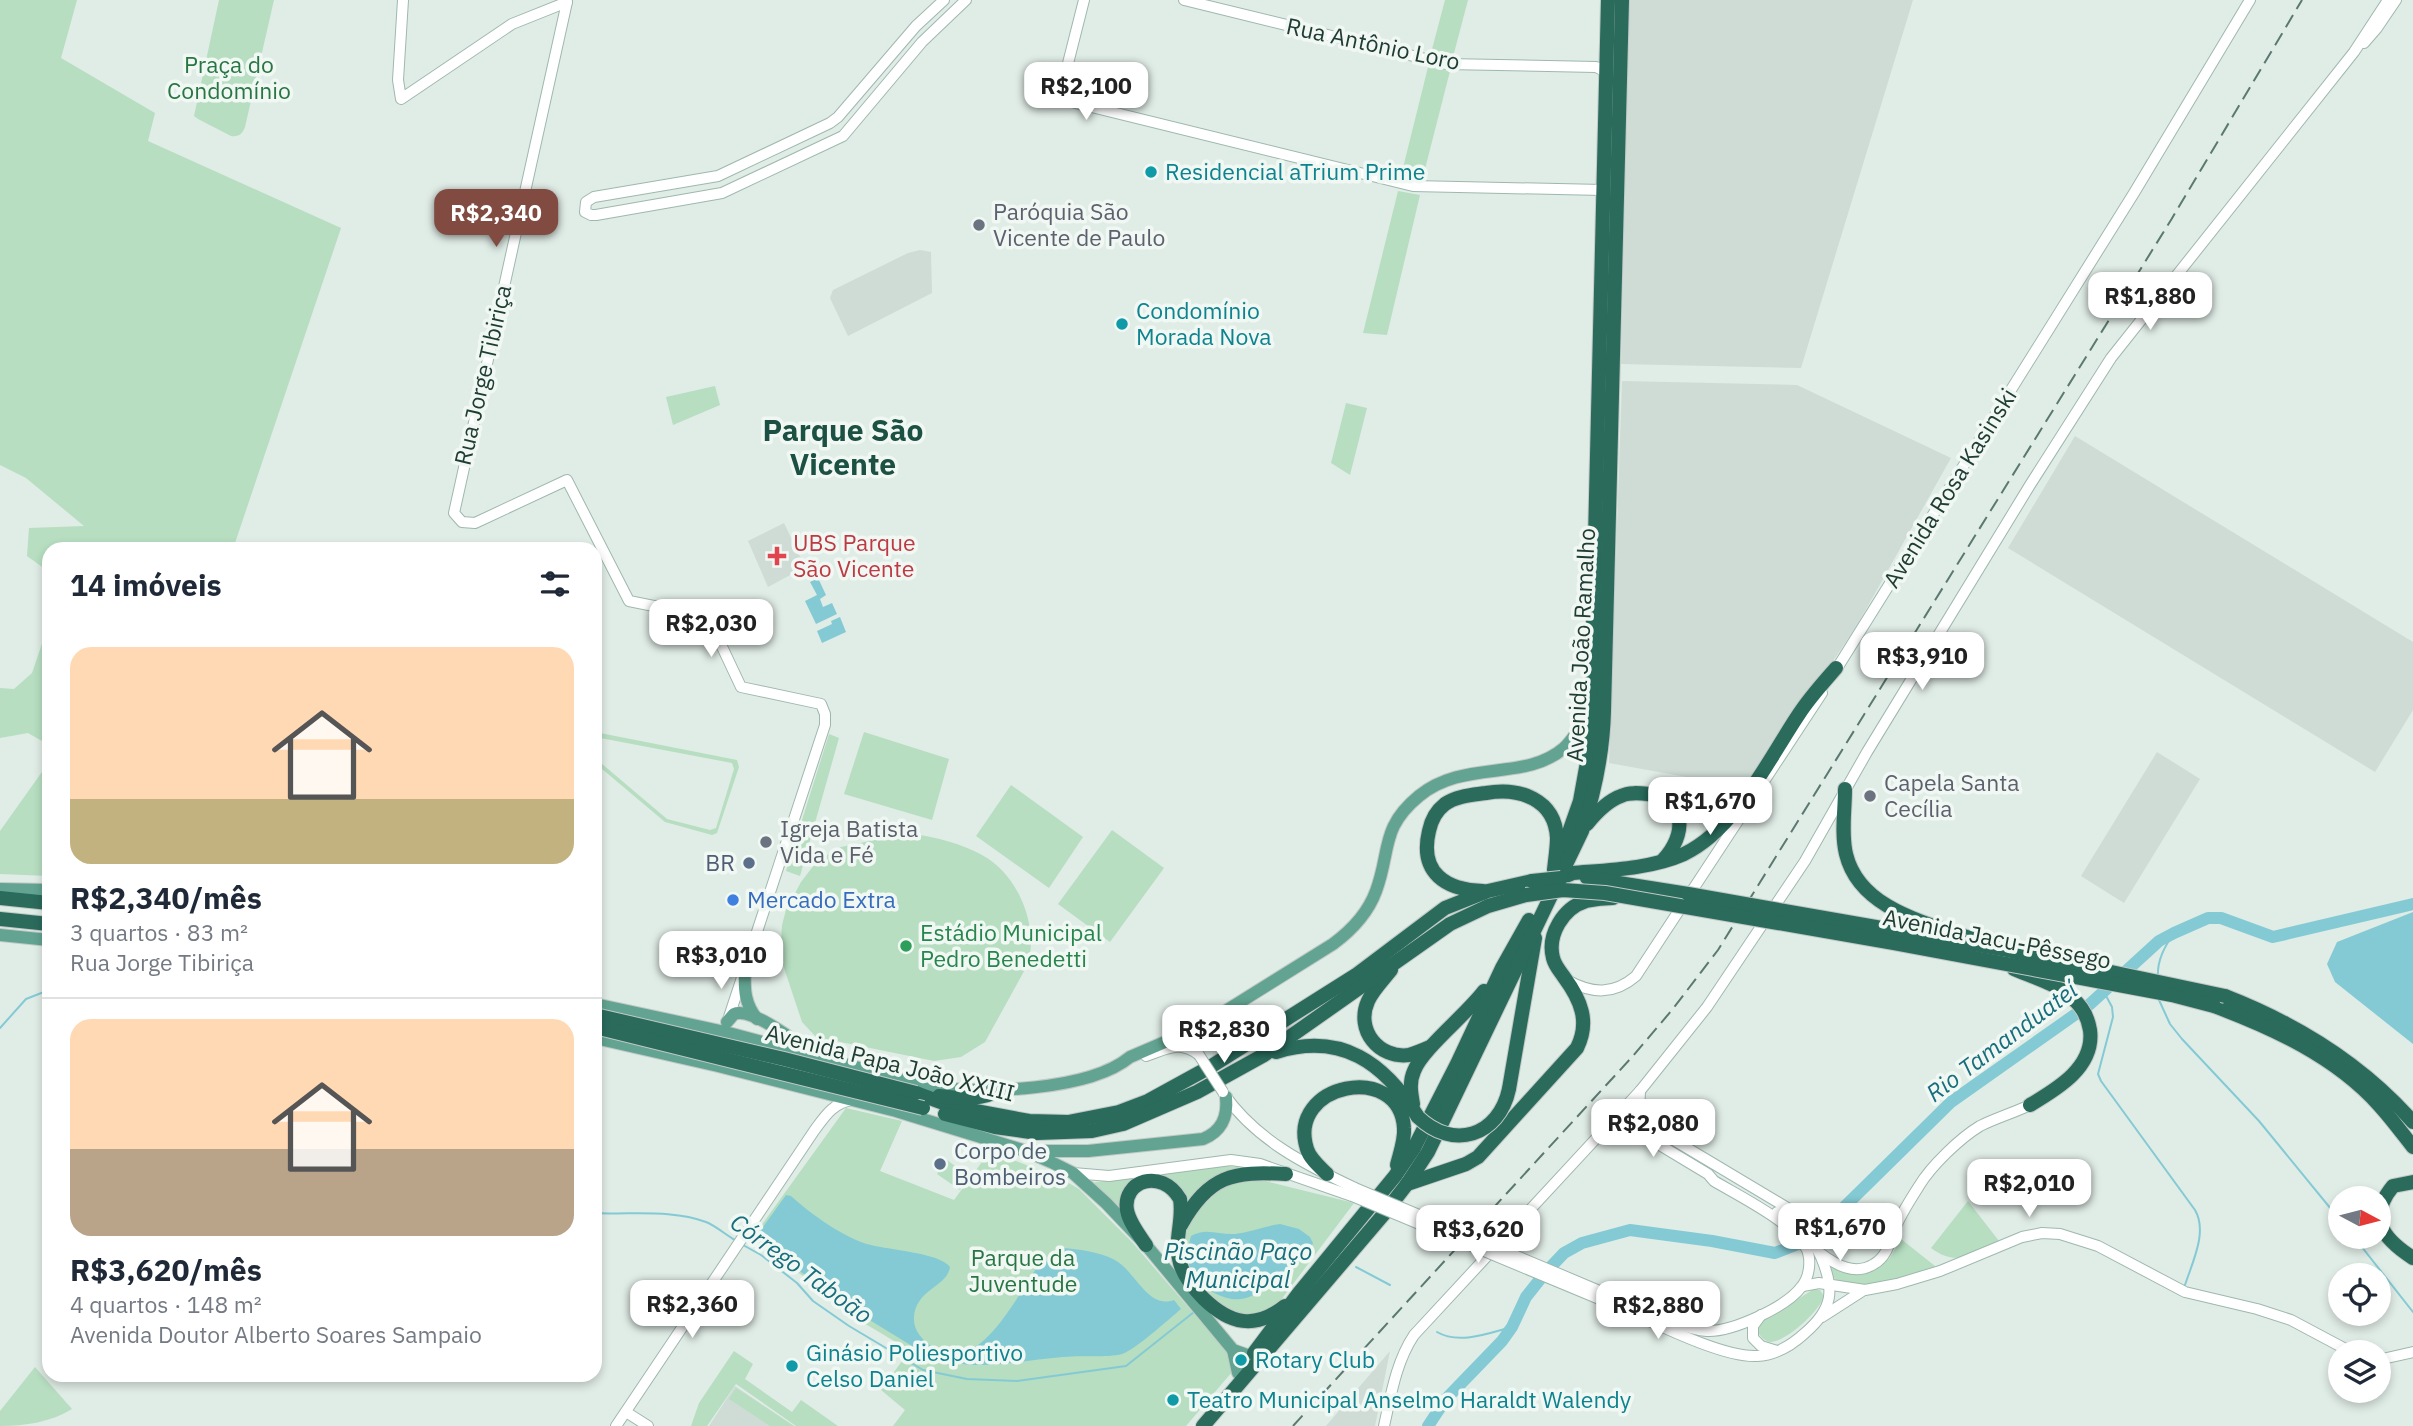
<!DOCTYPE html>
<html lang="pt">
<meta charset="utf-8">
<style>
body{margin:0;font-family:"IBM Plex Sans",sans-serif;background:#f6f6f7;color:#1f2937;height:100vh;display:flex;flex-direction:column;font-size:26px;white-space:nowrap}
*{box-sizing:border-box;margin:0}
p{font-size:23px;color:#747a83}
.icon{flex:none;width:38px;height:38px;fill:none;stroke:currentColor;stroke-width:2;stroke-linecap:round;stroke-linejoin:round}
.map{position:relative;flex:1;overflow:hidden}
.details{position:absolute;left:42px;top:542px;width:560px;height:840px;display:flex;flex-direction:column;background:#fff;border-radius:21px;box-shadow:0 4px 10px #0003}
.details>*{flex:none}
.needle{width:46px;rotate:97deg}
.tools{position:absolute;left:2328px;top:1186px;display:grid;gap:14px}
.tools a{display:grid;place-items:center;width:63px;height:63px;border-radius:50%;background:#fff;box-shadow:0 4px 10px #0003;font-size:35px}
.price{position:absolute;translate:-50% -60px;padding:0 16px;border-radius:14px;background:#fff;color:#222;font-size:23px;line-height:46px;filter:drop-shadow(0 2px 4px #0008)}
.price::after{content:'';position:absolute;left:50%;top:42px;width:21px;height:16px;margin-left:-10px;background:inherit;clip-path:polygon(0 0,100% 0,50% 100%)}
.price.selected{background:#824b42;color:#fff}
ul{padding:0;list-style:none}
li{display:grid;align-content:center;gap:14px;height:371px;padding:0 28px}
li+li{border-top:2px solid #e0e1e3}
li span{display:grid;place-items:center;height:217px;border-radius:21px;color:#555}
li>.icon{margin-inline-start:auto}
span .icon{width:126px;height:126px;fill:#fffc;stroke-width:1}
li b{font-size:30px}
h2{display:flex;justify-content:space-between;align-items:center;height:84px;padding:0 28px;font-size:30px}
.map>svg:first-child{display:block}
.built{fill:#cedcd5}
.green{fill:#b7dec1}
.water{fill:#84cad4}
.lines{fill:none;stroke-linecap:round;stroke-linejoin:round}
.stream{stroke:#84cad4;stroke-width:2}
.river{stroke:#84cad4;stroke-width:12}
.secondary-casing{stroke:#9eb8ae;stroke-width:12}
.primary-casing{stroke:#c1c9c6;stroke-width:14}
.highway-casing{stroke:#c1c9c6;stroke-width:16}
.secondary{stroke:#fff;stroke-width:10}
.primary{stroke:#62a491;stroke-width:12}
.highway{stroke:#2a6b5c;stroke-width:14}
.rail{stroke:#5a7970;stroke-width:2;stroke-dasharray:14 7;stroke-linecap:butt}
.secondary-bridge-casing{stroke:#9eb8ae;stroke-width:12;stroke-linecap:butt}
.highway-bridge-casing{stroke:#c1c9c6;stroke-width:16;stroke-linecap:butt}
.secondary-bridge{stroke:#fff;stroke-width:10}
.highway-bridge{stroke:#2a6b5c;stroke-width:14}
.culture-dot{fill:#0f9aa8;stroke:#f1f8f4;stroke-width:2.5}
.worship-dot{fill:#6b7280;stroke:#f1f8f4;stroke-width:2.5}
.health-dot{fill:#e0444e;stroke:#f1f8f4;stroke-width:2.5}
.service-dot{fill:#5c6f8a;stroke:#f1f8f4;stroke-width:2.5}
.shop-dot{fill:#3f7fe0;stroke:#f1f8f4;stroke-width:2.5}
.leisure-dot{fill:#2e9e5b;stroke:#f1f8f4;stroke-width:2.5}
.labels{text-anchor:middle;stroke-width:7;stroke-linejoin:round;paint-order:stroke}
.street-label{font-size:23px;fill:#203d34;stroke:#f1f8f4}
.park-label{font-size:23px;fill:#287644;stroke:#f1f8f4}
.culture-label{font-size:23px;fill:#0d838f;stroke:#f1f8f4;text-anchor:start}
.worship-label{font-size:23px;fill:#5b616d;stroke:#f1f8f4;text-anchor:start}
.health-label{font-size:23px;fill:#be3a42;stroke:#f1f8f4;text-anchor:start}
.service-label{font-size:23px;fill:#4e5e75;stroke:#f1f8f4;text-anchor:end}
.shop-label{font-size:23px;fill:#366cbe;stroke:#f1f8f4;text-anchor:start}
.leisure-label{font-size:23px;fill:#27864d;stroke:#f1f8f4;text-anchor:start}
.water-label{font-size:24px;font-style:italic;fill:#176e7c;stroke:#f1f8f4}
.district-label{font-size:30px;font-weight:bold;fill:#1b5042;stroke:#f1f8f4}
</style>
<div class="map">
<svg width="2413" height="1426" viewBox="0 0 2413 1426">
<rect width="100%" height="100%" fill="#e0ece6"/>
<!-- built -->
<g class="built">
<path d="M1629 0H1913L1801 368 1621 364Z"/>
<path d="M920 250 931 252 932 293 848 336 830 298 833 290 908 253Z"/>
<path d="M1622 381 1797 385 1951 458 1856 627 1747 788 1609 763Z"/>
<path d="M2075 436 2413 642V710L2375 772 2008 548Z"/>
<path d="M784 523 805 567 768 587 748 541Z"/>
<path d="M2157 752 2200 779 2124 903 2081 876Z"/>
<path d="M1390 1351 1375 1426H1326Z"/>
<path d="M735 1386 794 1426H709Z"/>
</g>
<!-- green -->
<g class="green">
<path d="M0 0H77L61 58 155 113 148 141 341 228 233 549 49 550V572L27 556 29 528 84 526 26 478 0 465Z"/>
<path d="M219 0H274L245 127C242 134 239 137 231 136L198 119 194 116Z"/>
<path d="M1445 0H1468L1453 57 1431 53Z"/>
<path d="M1428 67 1450 71 1423 177 1401 176Z"/>
<path d="M1398 191 1420 195 1387 335 1363 333Z"/>
<path d="M715 386 720 405 673 425 666 397Z"/>
<path d="M1346 403 1367 408 1350 475 1331 463Z"/>
<path d="M49 623V745L28 733 0 738V688L14 689 32 673Z"/>
<path d="M595 732 737 760 739 767 717 833 712 835 665 822 595 763V758L667 819 710 830 716 828 734 769 732 763 595 737Z"/>
<path d="M864 732 949 759 932 820 844 794Z"/>
<path d="M829 734 839 738 800 876 786 871Z"/>
<path d="M49 762V876L0 874V831Z"/>
<path d="M1011 785 1083 837 1049 888 976 836Z"/>
<path d="M1112 830 1164 868 1110 942 1058 904Z"/>
<path d="M913 834C936 837 962 844 982 855 1018 874 1039 926 1028 964L985 1042 961 1057 934 1061 816 1037 802 1022 780 956 782 925 786 910 801 882 817 861 841 847 898 835Z"/>
<path d="M846 1108 902 1121 880 1171 954 1200 990 1151 1060 1178 1079 1189 1132 1242 1233 1359 1232 1372 1186 1426H893L905 1410 881 1390 910 1350C886 1336 819 1299 806 1278L750 1241Z"/>
<path d="M947 1160 970 1177 960 1190 937 1174Z"/>
<path d="M1225 1166 1239 1167 1209 1180 1184 1203 1141 1178 1123 1216 1089 1183Z"/>
<path d="M1230 1180H1261L1354 1203 1281 1300 1262 1313 1246 1316 1229 1312 1191 1279 1181 1242 1194 1214Z"/>
<path d="M1968 1201 1999 1241C1972 1253 1958 1268 1931 1248Z"/>
<path d="M1901 1239 1935 1266 1928 1271C1906 1277 1851 1298 1833 1277 1830 1273 1827 1267 1825 1262L1868 1271 1889 1259Z"/>
<path d="M1814 1289 1820 1290 1824 1296C1820 1311 1786 1342 1770 1342 1764 1341 1761 1336 1757 1332L1761 1322Z"/>
<path d="M734 1351 753 1364 745 1379 792 1412 801 1400 838 1426H796L736 1384 707 1426H691L699 1403Z"/>
<path d="M35 1367 72 1409C51 1422 25 1426 0 1426V1411Z"/>
<path d="M736 1388 794 1426H770L729 1399Z"/>
</g>
<!-- water -->
<g class="water">
<path d="M818 578 826 595 820 599 823 607 832 603 837 614 816 624 805 601 817 595 810 582Z"/>
<path d="M840 617 846 632 822 643 817 631 832 624 831 621Z"/>
<path d="M2413 912V1044L2335 982 2327 964 2337 942Z"/>
<path d="M786 1195 791 1196C811 1214 845 1239 871 1245 890 1250 940 1253 950 1267 947 1287 916 1289 914 1317 913 1330 922 1340 933 1347 977 1379 1016 1297 1036 1269L1043 1261 1063 1248C1078 1249 1099 1252 1113 1259 1135 1269 1147 1310 1174 1300L1181 1309C1169 1319 1135 1350 1122 1354 1108 1358 1078 1355 1063 1357 1014 1361 979 1373 930 1357L814 1286 807 1276 755 1242V1238Z"/>
<path d="M1280 1224 1299 1229 1310 1237 1313 1243 1308 1255C1259 1284 1250 1326 1190 1276L1187 1251 1191 1236C1206 1227 1219 1235 1235 1234 1250 1232 1265 1226 1280 1224Z"/>
</g>
<g class="lines">
<!-- stream -->
<g class="stream">
<path d="M2158 976C2157 960 2165 946 2174 933"/>
<path d="M2104 992 2112 1007 2113 1017 2098 1074 2101 1081 2195 1210C2208 1232 2192 1263 2185 1285"/>
<path d="M2159 1000 2170 1024 2182 1039 2259 1121 2340 1220"/>
<path d="M0 1028 26 999 49 990"/>
<path d="M595 1213C631 1215 672 1209 706 1222 716 1226 726 1235 735 1240"/>
<path d="M2354 1237 2413 1312"/>
<path d="M743 1245 761 1255 797 1283 813 1301 849 1326 923 1370 967 1379 1017 1381 1126 1366 1194 1312"/>
<path d="M1356 1267 1390 1285"/>
<path d="M1437 1332C1459 1345 1489 1333 1512 1327"/>
</g>
<!-- river -->
<path class="river" d="M1428 1426 1446 1399 1502 1341 1512 1327 1526 1297 1545 1273 1564 1253 1582 1243 1630 1230 1712 1241 1775 1253 1798 1244 1830 1221 1951 1102 2090 1004 2159 941 2174 933 2208 918H2221L2273 937 2413 904"/>
<defs>
<g id="secondary">
<path d="M403 0 398 80 401 99 512 24 567 2"/>
<path d="M944 0 916 26 838 117 830 123 718 176 594 197 586 202 585 212 591 215H596L722 193 843 136 922 42 966 0"/>
<path d="M1084 0 1059 99 1413 186 1603 190"/>
<path d="M1184 0 1446 64 1596 67 1606 72"/>
<path d="M567 2 454 513 462 522 475 523 567 480 629 601 708 617 741 687 821 704 825 714V725L728 1020"/>
<path d="M2364 43 2377 28 2396 0"/>
<path d="M1834 673 2134 193 2250 0"/>
<path d="M1567 980C1592 994 1614 995 1636 976L1822 693"/>
<path d="M1146 1056C1167 1049 1180 1040 1199 1055"/>
<path d="M1640 1091 1639 1113 1652 1127 1831 1234C1853 1244 1871 1243 1893 1233"/>
<path d="M1224 1094C1256 1140 1306 1165 1355 1188"/>
<path d="M1073 1173 1109 1176 1231 1160 1260 1164 1352 1196"/>
<path d="M1820 1253C1836 1265 1855 1276 1874 1264 1886 1257 1889 1245 1893 1233 1899 1217 1910 1200 1919 1186 1931 1166 1960 1138 1980 1126 1996 1118 2013 1113 2030 1105"/>
<path d="M1803 1286 1819 1283 1865 1290 1897 1284 1940 1271 2022 1237 2042 1233 2060 1234 2098 1246 2185 1292 2257 1309 2291 1320 2353 1353"/>
<path d="M1602 1292C1628 1302 1681 1330 1707 1331 1732 1332 1787 1307 1802 1286 1810 1276 1812 1257 1805 1246 1790 1221 1739 1196 1714 1181L1708 1174 1615 1118"/>
<path d="M1616 1306C1651 1321 1722 1358 1757 1356 1776 1355 1792 1345 1805 1333 1833 1309 1835 1290 1821 1257 1816 1246 1810 1234 1800 1226 1793 1221 1785 1217 1777 1212"/>
<path d="M1761 1315 1753 1326V1338L1761 1346 1777 1351"/>
<path d="M1822 1317 1864 1290"/>
<path d="M2378 1360 2413 1352"/>
<path d="M626 1412 648 1426"/>
<path d="M616 1426 814 1131C825 1116 833 1103 852 1100"/>
<path d="M1384 1426C1391 1395 1396 1362 1414 1335L1640 1091 1707 1007 1805 861 1867 752 2030 485 2111 358 2354 52 2388 0"/>
</g>
<g id="primary">
<path d="M0 889 49 890"/>
<path d="M0 935 49 940"/>
<path d="M745 971C744 990 745 1004 757 1019"/>
<path d="M595 1004 725 1032 930 1087C982 1094 1089 1091 1130 1057L1200 1027 1333 944C1352 930 1368 913 1376 891 1391 851 1380 828 1419 796 1463 759 1525 782 1564 748 1576 737 1583 722 1591 708"/>
<path d="M727 1022 734 1014C751 1007 798 1042 811 1055"/>
<path d="M595 1038 718 1066 896 1111 1026 1151 1051 1162 1073 1173 1106 1203 1146 1245 1233 1350 1247 1355 1262 1356"/>
<path d="M1034 1151H1088L1203 1139C1222 1131 1228 1117 1226 1097"/>
<path d="M1233 1350 1238 1373"/>
</g>
<g id="highway">
<path d="M1845 789C1845 811 1841 833 1846 854 1860 912 1933 924 1981 942"/>
<path d="M1587 824C1596 813 1607 801 1621 796 1629 792 1639 793 1648 794 1688 800 1686 836 1663 860"/>
<path d="M1562 852 1580 801 1590 746 1608 0"/>
<path d="M1561 878 1573 873C1609 870 1650 869 1684 854 1736 829 1768 760 1799 714 1810 697 1823 683 1836 668"/>
<path d="M1587 878 1688 894"/>
<path d="M1483 891C1446 890 1419 873 1429 831 1431 821 1436 811 1445 804 1456 796 1472 795 1486 793 1519 787 1555 799 1557 838 1557 848 1555 860 1554 870"/>
<path d="M0 898 49 903"/>
<path d="M0 919 49 924"/>
<path d="M2014 969C2033 977 2057 984 2072 998 2082 1006 2088 1018 2090 1030 2095 1067 2057 1089 2030 1105"/>
<path d="M1391 970C1383 980 1373 990 1368 1001 1355 1030 1379 1059 1409 1055 1416 1053 1423 1050 1430 1047"/>
<path d="M2225 996C2297 1024 2361 1063 2413 1122"/>
<path d="M2214 1006C2273 1028 2336 1057 2379 1105 2391 1118 2402 1133 2413 1147"/>
<path d="M1276 1052C1341 1032 1384 1062 1418 1117"/>
<path d="M1509 1089 1535 938"/>
<path d="M916 1093 954 1107 1029 1121 1068 1122 1119 1112 1148 1101 1210 1067 1356 975 1445 908 1488 891 1532 881"/>
<path d="M939 1096C962 1099 982 1100 1002 1089"/>
<path d="M1413 1104C1411 1093 1409 1082 1414 1071 1422 1049 1467 1014 1484 991"/>
<path d="M945 1114 995 1127 1037 1133 1092 1131 1123 1124 1197 1092 1264 1055 1450 924 1488 906 1526 895"/>
<path d="M1327 1174C1320 1167 1310 1159 1307 1149 1286 1083 1400 1061 1404 1128 1405 1140 1400 1153 1397 1165"/>
<path d="M2413 1182 2393 1186C2367 1218 2382 1238 2413 1258"/>
<path d="M1407 1184 1466 1164 1478 1157 1577 1048C1590 1022 1581 1000 1564 977 1560 971 1555 966 1553 958 1547 935 1563 908 1586 901 1595 899 1604 898 1613 898"/>
<path d="M1181 1225C1209 1175 1233 1171 1286 1174"/>
<path d="M1146 1245C1139 1235 1129 1222 1127 1210 1122 1181 1161 1167 1180 1199 1184 1220 1173 1242 1180 1263 1184 1277 1194 1289 1204 1299 1230 1324 1255 1330 1285 1306"/>
<path d="M1254 1353 1299 1293 1395 1176 1414 1148 1457 1064 1502 968 1529 920"/>
<path d="M1203 1426 1383 1215 1407 1184 1428 1152 1582 831C1595 791 1603 753 1604 711L1622 0"/>
</g>
</defs>
<!-- secondary casing -->
<use href="#secondary" class="secondary-casing"/>
<!-- primary casing -->
<use href="#primary" class="primary-casing"/>
<!-- highway casing -->
<use href="#highway" class="highway-casing"/>
<!-- secondary -->
<use href="#secondary" class="secondary"/>
<!-- primary -->
<use href="#primary" class="primary"/>
<!-- highway -->
<use href="#highway" class="highway"/>
<!-- rail -->
<path class="rail" d="M1293 1426 1632 1057 1672 1010 1718 950 2171 220 2302 0"/>
<defs>
<g id="secondary-bridge">
<path d="M1199 1055 1223 1092"/>
<path d="M1355 1188 1602 1292"/>
<path d="M1352 1196 1616 1306"/>
</g>
<g id="highway-bridge">
<path d="M1532 881 1561 878"/>
<path d="M1688 894 2002 949 2225 996"/>
<path d="M1526 895 1563 890 1605 893 1894 943 2172 995 2214 1006"/>
<path d="M595 1015 784 1059 916 1093"/>
<path d="M595 1027 923 1108"/>
<path d="M1418 1117C1453 1151 1499 1136 1509 1089"/>
</g>
</defs>
<!-- secondary-bridge casing -->
<use href="#secondary-bridge" class="secondary-bridge-casing"/>
<!-- highway-bridge casing -->
<use href="#highway-bridge" class="highway-bridge-casing"/>
<!-- secondary-bridge -->
<use href="#secondary-bridge" class="secondary-bridge"/>
<!-- highway-bridge -->
<use href="#highway-bridge" class="highway-bridge"/>
</g>
<!-- markers -->
<g class="culture-dot">
<circle cx="1151" cy="172" r="7"/>
<circle cx="1122" cy="324" r="7"/>
<circle cx="1241" cy="1360" r="7"/>
<circle cx="792" cy="1366" r="7"/>
<circle cx="1173" cy="1400" r="7"/>
</g>
<g class="worship-dot">
<circle cx="979" cy="225" r="7"/>
<circle cx="1870" cy="796" r="7"/>
<circle cx="766" cy="842" r="7"/>
</g>
<path class="health-dot" d="M773.5 545.5h7v7h7v7h-7v7h-7v-7h-7v-7h7z"/>
<g class="service-dot">
<circle cx="749" cy="863" r="7"/>
<circle cx="940" cy="1164" r="7"/>
</g>
<circle class="shop-dot" cx="733" cy="900" r="7"/>
<circle class="leisure-dot" cx="906" cy="946" r="7"/>
<g class="labels">
<!-- street labels -->
<g class="street-label">
<text transform="translate(1373 44) rotate(12)" y="8">Rua Antônio Loro</text>
<text transform="translate(483 375) rotate(-77)" y="8">Rua Jorge Tibiriça</text>
<text transform="translate(1950 488) rotate(-58)" y="8">Avenida Rosa Kasinski</text>
<text transform="translate(1581 645) rotate(-87)" y="8">Avenida João Ramalho</text>
<text transform="translate(1997 939) rotate(11)" y="8">Avenida Jacu-Pêssego</text>
<text transform="translate(890 1063) rotate(14)" y="8">Avenida Papa João XXIII</text>
</g>
<!-- park labels -->
<g class="park-label">
<text x="229" y="73">Praça do<tspan x="229" dy="26">Condomínio</tspan></text>
<text x="1023" y="1266">Parque da<tspan x="1023" dy="26">Juventude</tspan></text>
</g>
<!-- culture labels -->
<g class="culture-label">
<text x="1165" y="180">Residencial aTrium Prime</text>
<text x="1136" y="319">Condomínio<tspan x="1136" dy="26">Morada Nova</tspan></text>
<text x="806" y="1361">Ginásio Poliesportivo<tspan x="806" dy="26">Celso Daniel</tspan></text>
<text x="1255" y="1368">Rotary Club</text>
<text x="1187" y="1408">Teatro Municipal Anselmo Haraldt Walendy</text>
</g>
<!-- worship labels -->
<g class="worship-label">
<text x="993" y="220">Paróquia São<tspan x="993" dy="26">Vicente de Paulo</tspan></text>
<text x="1884" y="791">Capela Santa<tspan x="1884" dy="26">Cecília</tspan></text>
<text x="780" y="837">Igreja Batista<tspan x="780" dy="26">Vida e Fé</tspan></text>
</g>
<!-- health labels -->
<g class="health-label">
<text x="793" y="551">UBS Parque<tspan x="793" dy="26">São Vicente</tspan></text>
</g>
<!-- service labels -->
<g class="service-label">
<text x="735" y="871">BR</text>
<text x="954" y="1159" text-anchor="start">Corpo de<tspan x="954" dy="26">Bombeiros</tspan></text>
</g>
<!-- shop labels -->
<g class="shop-label">
<text x="747" y="908">Mercado Extra</text>
</g>
<!-- leisure labels -->
<g class="leisure-label">
<text x="920" y="941">Estádio Municipal<tspan x="920" dy="26">Pedro Benedetti</tspan></text>
</g>
<!-- water labels -->
<g class="water-label">
<text transform="translate(2002 1042) rotate(-37)" y="8">Rio Tamanduateí</text>
<text x="1238" y="1260">Piscinão Paço<tspan x="1238" dy="28">Municipal</tspan></text>
<text transform="translate(801 1269) rotate(36)" y="8">Córrego Taboão</text>
</g>
<!-- district labels -->
<g class="district-label">
<text x="843" y="441">Parque São<tspan x="843" dy="34">Vicente</tspan></text>
</g>
</g>
</svg>
<div class="tools">
<a><svg class="needle" viewBox="-14 -14 28 28"><path d="M0-13l5 13h-10z" fill="#e53935"/><path d="M0 13l5-13h-10z" fill="#747a83"/></svg></a>
<a><svg class="icon" aria-label="locate" viewBox="0 0 24 24"><circle cx="12" cy="12" r="6"/><path d="M12 2v4M12 18v4M2 12h4M18 12h4"/></svg></a>
<a><svg class="icon" aria-label="layers" viewBox="0 0 24 24"><path d="M12 4l9 5-9 5-9-5zM3 14l9 5 9-5"/></svg></a>
</div>
<b class="price" style="left:1086px;top:122px">R$2,100</b>
<b class="price selected" style="left:496px;top:249px">R$2,340</b>
<b class="price" style="left:2150px;top:332px">R$1,880</b>
<b class="price" style="left:711px;top:659px">R$2,030</b>
<b class="price" style="left:1922px;top:692px">R$3,910</b>
<b class="price" style="left:1710px;top:837px">R$1,670</b>
<b class="price" style="left:721px;top:991px">R$3,010</b>
<b class="price" style="left:1224px;top:1065px">R$2,830</b>
<b class="price" style="left:1653px;top:1159px">R$2,080</b>
<b class="price" style="left:2029px;top:1219px">R$2,010</b>
<b class="price" style="left:1840px;top:1263px">R$1,670</b>
<b class="price" style="left:1478px;top:1265px">R$3,620</b>
<b class="price" style="left:692px;top:1340px">R$2,360</b>
<b class="price" style="left:1658px;top:1341px">R$2,880</b>
<section class="details">
<h2>14 imóveis<svg class="icon" aria-label="filters" viewBox="0 0 24 24"><path d="M4 7h16M4 17h16"/><circle cx="9" cy="7" r="2"/><circle cx="15" cy="17" r="2"/></svg></h2>
<ul>
<li><span style="background:linear-gradient(#ffd9b3 70%,#c2b280 0)"><svg class="icon" aria-label="home" viewBox="0 0 24 24"><path d="M3 11l9-7 9 7M6 9v11h12V9"/></svg></span><div><b>R$2,340/mês</b><p>3 quartos · 83 m²</p><p>Rua Jorge Tibiriça</p></div></li>
<li><span style="background:linear-gradient(#ffd9b3 60%,#b9a48a 0)"><svg class="icon" aria-label="home" viewBox="0 0 24 24"><path d="M3 11l9-7 9 7M6 9v11h12V9"/></svg></span><div><b>R$3,620/mês</b><p>4 quartos · 148 m²</p><p>Avenida Doutor Alberto Soares Sampaio</p></div></li>
</ul>
</section>
</div>
